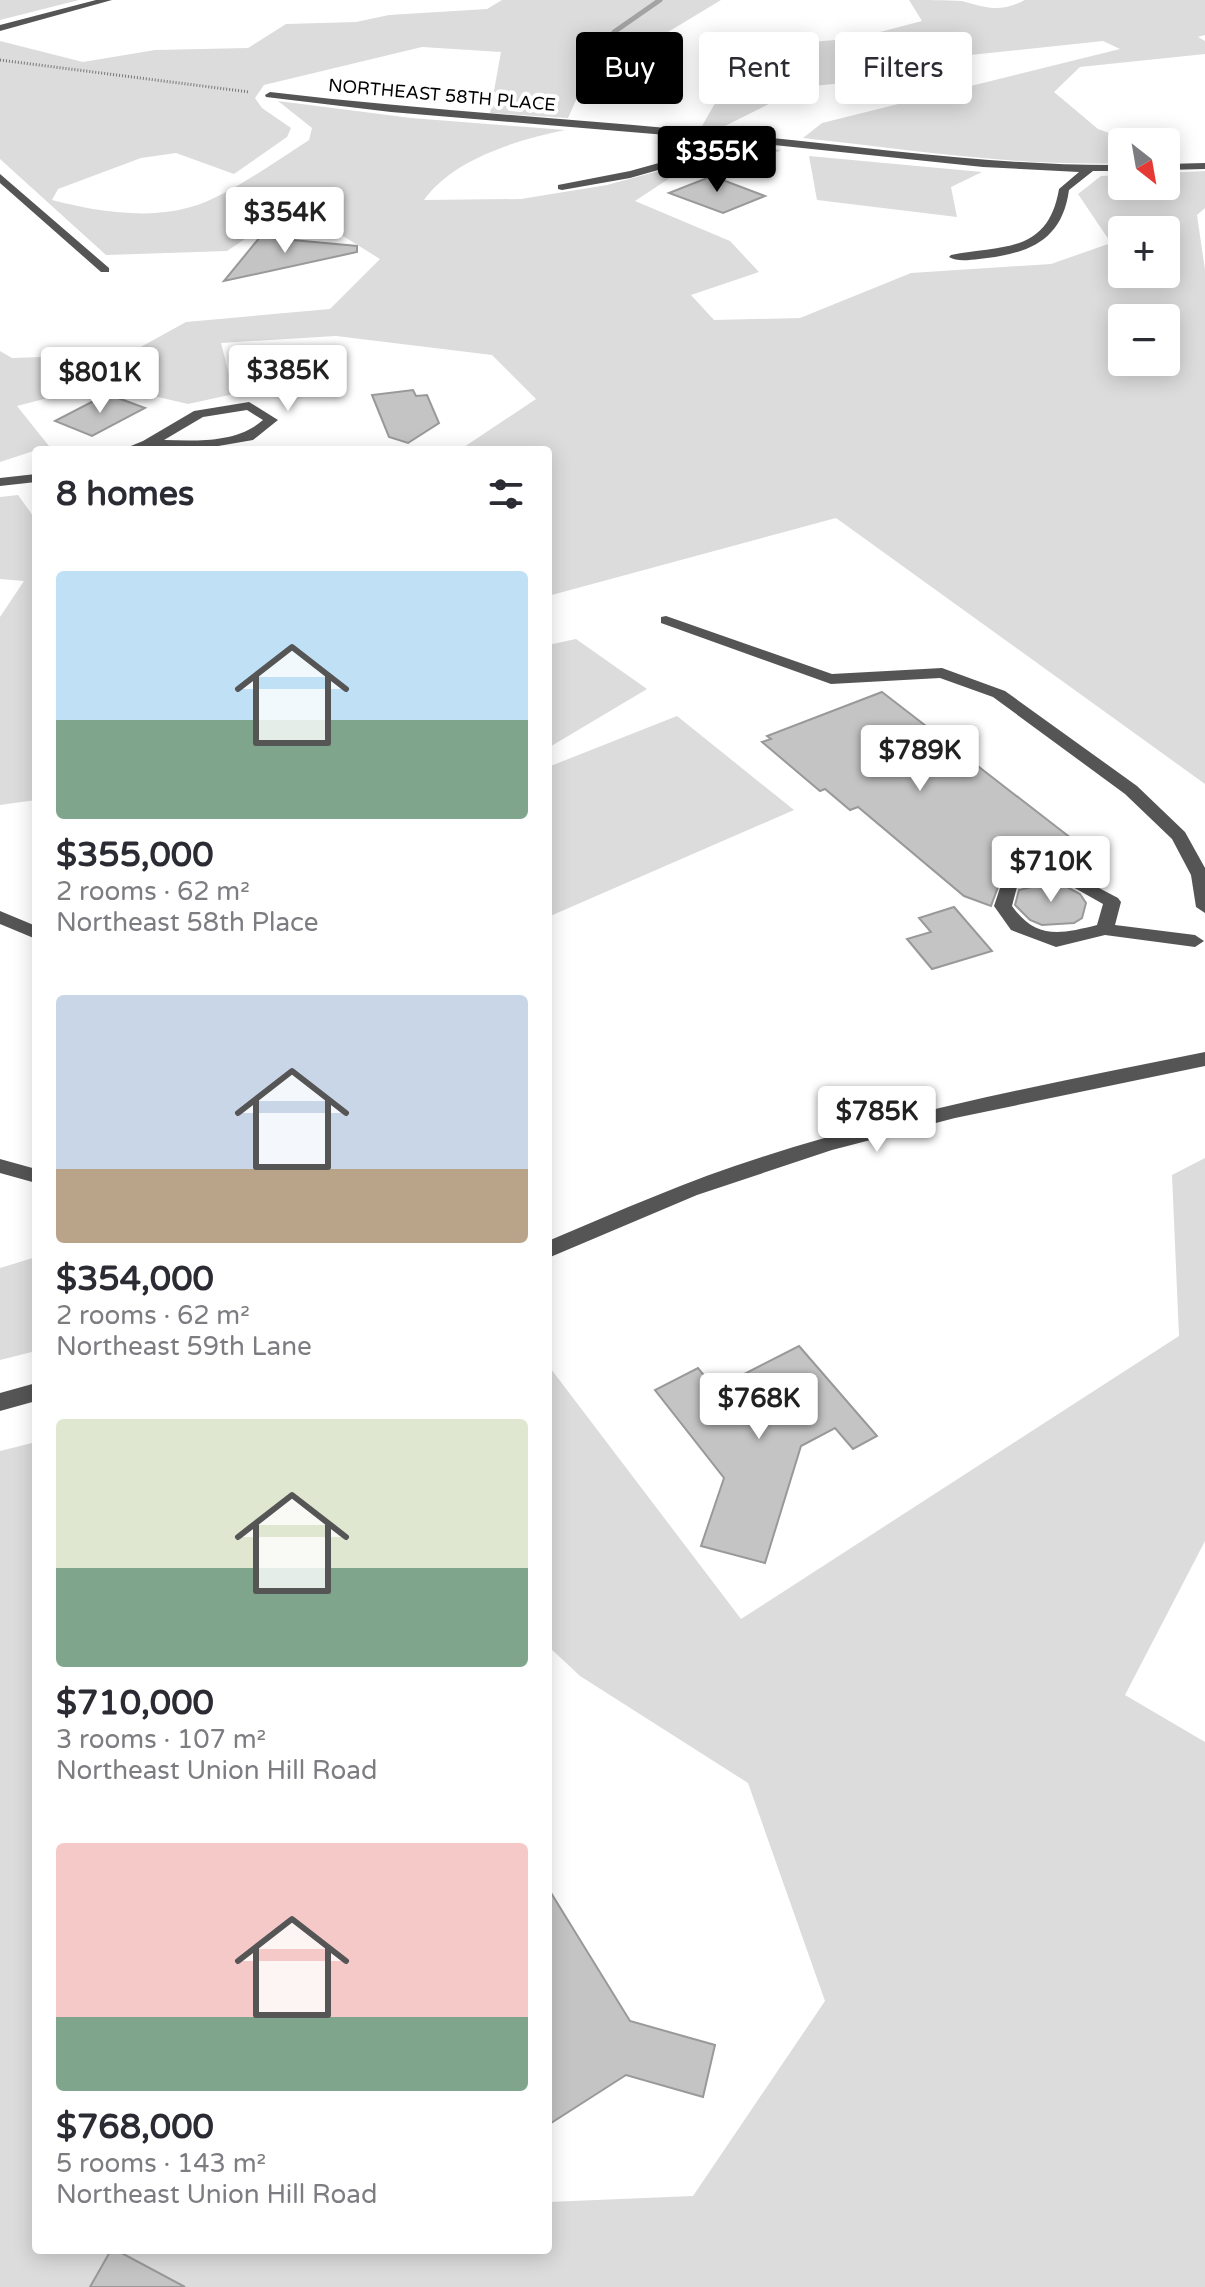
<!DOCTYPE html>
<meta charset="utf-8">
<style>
body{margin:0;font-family:"Varela Round",sans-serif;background:#f2f2f3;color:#2b2b33;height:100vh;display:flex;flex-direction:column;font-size:30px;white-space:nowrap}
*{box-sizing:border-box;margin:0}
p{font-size:26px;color:#7c7c81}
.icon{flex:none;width:44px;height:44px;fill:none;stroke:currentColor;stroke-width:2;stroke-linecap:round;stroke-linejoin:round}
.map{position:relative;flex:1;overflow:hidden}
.details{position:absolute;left:32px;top:446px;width:520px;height:1808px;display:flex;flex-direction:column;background:#fff;border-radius:8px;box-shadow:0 4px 20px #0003}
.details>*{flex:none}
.banner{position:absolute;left:576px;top:32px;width:508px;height:72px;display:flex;gap:16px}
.needle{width:52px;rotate:149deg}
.buttons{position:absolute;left:1108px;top:128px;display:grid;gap:16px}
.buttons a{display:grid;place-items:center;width:72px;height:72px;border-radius:8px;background:#fff;box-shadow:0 4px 20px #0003;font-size:40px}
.price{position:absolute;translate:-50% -68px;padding:0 18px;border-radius:8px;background:#fff;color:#222;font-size:26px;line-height:52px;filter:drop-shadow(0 2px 4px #0008)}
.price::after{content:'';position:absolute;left:50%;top:48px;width:24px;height:18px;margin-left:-12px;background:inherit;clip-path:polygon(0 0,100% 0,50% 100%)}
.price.on{background:#000;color:#fff}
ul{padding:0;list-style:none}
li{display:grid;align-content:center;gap:16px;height:424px;padding:0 24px}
li span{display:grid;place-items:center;height:248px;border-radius:8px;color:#555}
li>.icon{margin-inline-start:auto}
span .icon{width:144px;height:144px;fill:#fffc;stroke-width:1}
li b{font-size:34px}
h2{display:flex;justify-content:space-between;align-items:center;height:96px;padding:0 24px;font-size:34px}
.tag{padding:0 28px;border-radius:8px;background:#fff;box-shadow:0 4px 20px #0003;font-size:28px;line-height:72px}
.tag.on{background:#000;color:#fff}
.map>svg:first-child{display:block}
.green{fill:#dcdcdc;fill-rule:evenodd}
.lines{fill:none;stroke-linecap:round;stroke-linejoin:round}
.stream{stroke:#a3a3a3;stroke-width:5}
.building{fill:#c4c4c4;stroke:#999;stroke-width:2}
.path{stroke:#777;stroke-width:3;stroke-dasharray:1 2;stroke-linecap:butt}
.minor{fill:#555;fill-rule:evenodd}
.labels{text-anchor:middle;stroke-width:8;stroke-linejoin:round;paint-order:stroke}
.far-street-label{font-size:18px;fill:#000;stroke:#fff}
</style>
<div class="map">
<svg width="1205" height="2287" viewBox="0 0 1205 2287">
<rect width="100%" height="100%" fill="#fff"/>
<!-- green -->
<g class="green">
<path d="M0 0H79L0 20Z"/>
<path d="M502 0H721L640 49 595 58 568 118 490 113 501 52 422 47 264 85 255 98 262 108 291 128 287 137 234 174 176 153 141 158 58 189 52 200C103 213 164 223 214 198 247 182 278 160 309 140L312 128 278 101 411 118 565 130C517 140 453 159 424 200L521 199 607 185 751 146 781 150 747 166 679 172 635 201 730 241 759 272 691 295 714 320 800 318 911 273 1051 264 1111 243 1078 194 1101 176 1122 175V186H1166V173L1205 171V208L1197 215 1205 270V784L836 518 548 596V450H451L464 447 536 399 492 355 336 336 221 343 234 394 188 404 102 384 17 406 49 446 0 462V351L12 358 128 354 186 322 330 309 380 259 335 231 260 229 227 251 106 255 0 159V41L83 62 155 50 248 48 286 24 356 22 389 15 487 9ZM1122 230H1166V274H1122ZM1166 318V362H1122V318Z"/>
<path d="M909 0C925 0 946 0 962 1 988 8 999 13 1025 0H1205V35L1198 37 1205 41V54L1080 67 1054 92 1098 129 1134 142H1122V163C1017 167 907 149 803 138L822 123 1120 49 1103 41 904 62 874 80 803 87 721 128 702 126 714 105 745 79 744 58 801 43 857 38 922 21Z"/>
<path d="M809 156 982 172 951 187 957 217 817 200Z"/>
<path d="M18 495 36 520V800L0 805V617L24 581 0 579V497Z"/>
<path d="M576 639 647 689 548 748V645Z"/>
<path d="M677 716 794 810 548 917V767Z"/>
<path d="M1205 1158V1541L1125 1695 1205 1742V2287H0V1451L36 1442V2250H548V2202L693 2196 825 2001 748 1783 580 1676 548 1646V1365L741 1619 1179 1336 1172 1175Z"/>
<path d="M36 1257V1351L0 1360V1268Z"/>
</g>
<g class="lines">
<!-- stream -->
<path class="stream" d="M614 32 660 0"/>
</g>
<!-- building -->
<g class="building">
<path d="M712 176 765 196 723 213 669 193Z"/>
<path d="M260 237 357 246V252L224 281Z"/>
<path d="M413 390 416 396 427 395 439 423 408 443 389 437 372 395Z"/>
<path d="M107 394 145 408 92 436 55 421Z"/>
<path d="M882 692 1076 842 1022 866 1031 870 1002 876 991 906 964 896 858 807 850 810 825 789 820 791 762 742 771 739 767 736Z"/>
<path d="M1056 881 1080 894 1086 903 1082 918 1074 923 1042 925 1030 920 1015 905 1019 890Z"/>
<path d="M954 907 992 951 932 969 907 939 931 932 919 918Z"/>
<path d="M799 1346 877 1436 853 1449 835 1428 801 1446 765 1563 701 1546 724 1478 655 1390 698 1368 715 1389Z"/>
<path d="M548 1888 630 2021 715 2045 703 2097 626 2075 548 2125Z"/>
<path d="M111 2250H116L185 2287H90Z"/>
</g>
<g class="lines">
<!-- path -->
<path class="path" d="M0 60 249 92"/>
<!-- minor -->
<g class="minor">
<path d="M96 0H112L0 31V25Z"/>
<path d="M270 92C431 111 592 120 753 136 876 148 998 166 1122 165V171H1093L1069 190C1062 242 1027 254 979 259 969 260 957 262 949 257L951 255C1002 245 1048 254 1059 189L1079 172 983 167 746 142V145L630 178 562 190 558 189V185L630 171 738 141 391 112 266 97 265 95Z"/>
<path d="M1205 163V169L1166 170V164Z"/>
<path d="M0 174 109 268V272H101L0 183Z"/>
<path d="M249 402 278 420 253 440 201 449 121 450 143 441 194 411ZM247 410 263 420C237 443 197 441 164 440L203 417Z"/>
<path d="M36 474V482L0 486V478Z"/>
<path d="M666 616 832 674 942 668 1005 691 1137 786 1185 832 1205 868V913L1196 907 1191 875 1172 839 1125 794 993 697 940 678 831 684 661 623V617Z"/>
<path d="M1059 867 1118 898 1121 902 1115 925 1195 935 1204 941 1195 947 1105 935 1056 947 1011 930 994 906 1003 879ZM1057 878 1103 904 1097 925C1061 934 1036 940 1012 906L1017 887Z"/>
<path d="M0 911 36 926V939L0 924Z"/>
<path d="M1205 1052V1066L955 1118 832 1150 697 1195 548 1258V1241C619 1211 689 1180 762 1157 907 1110 1057 1082 1205 1052Z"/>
<path d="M0 1159 36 1169V1183L0 1173Z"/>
<path d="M36 1383V1401L0 1411V1393Z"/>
</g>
</g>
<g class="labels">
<!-- far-street labels -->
<g class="far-street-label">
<text transform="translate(442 95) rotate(5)" y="6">NORTHEAST 58TH PLACE</text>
</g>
</g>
</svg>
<div class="buttons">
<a><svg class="needle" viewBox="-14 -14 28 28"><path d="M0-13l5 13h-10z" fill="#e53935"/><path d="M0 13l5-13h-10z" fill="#7c7c81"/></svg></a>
<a>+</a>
<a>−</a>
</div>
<b class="price on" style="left:717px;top:194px">$355K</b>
<b class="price" style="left:285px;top:255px">$354K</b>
<b class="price" style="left:288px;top:413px">$385K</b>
<b class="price" style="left:100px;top:415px">$801K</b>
<b class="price" style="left:920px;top:793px">$789K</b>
<b class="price" style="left:1051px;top:904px">$710K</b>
<b class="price" style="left:877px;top:1154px">$785K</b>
<b class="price" style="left:759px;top:1441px">$768K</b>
<div class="banner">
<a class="tag on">Buy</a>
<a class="tag">Rent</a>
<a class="tag">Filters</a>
</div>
<section class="details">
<h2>8 homes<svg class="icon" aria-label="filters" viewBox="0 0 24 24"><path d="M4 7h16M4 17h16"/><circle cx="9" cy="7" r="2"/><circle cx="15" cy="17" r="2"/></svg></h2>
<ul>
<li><span style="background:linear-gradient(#bfe0f5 60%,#7fa58c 0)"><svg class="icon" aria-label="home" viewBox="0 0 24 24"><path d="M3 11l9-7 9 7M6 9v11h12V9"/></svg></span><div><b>$355,000</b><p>2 rooms · 62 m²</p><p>Northeast 58th Place</p></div></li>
<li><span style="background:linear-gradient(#c9d6e8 70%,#b9a48a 0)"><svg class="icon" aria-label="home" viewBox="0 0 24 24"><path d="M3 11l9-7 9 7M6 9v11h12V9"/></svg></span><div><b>$354,000</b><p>2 rooms · 62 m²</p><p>Northeast 59th Lane</p></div></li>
<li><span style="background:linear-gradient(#dfe7d0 60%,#7fa58c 0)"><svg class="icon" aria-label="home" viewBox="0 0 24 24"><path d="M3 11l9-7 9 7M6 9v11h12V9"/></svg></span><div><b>$710,000</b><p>3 rooms · 107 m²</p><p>Northeast Union Hill Road</p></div></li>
<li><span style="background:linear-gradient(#f6c9c9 70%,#7fa58c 0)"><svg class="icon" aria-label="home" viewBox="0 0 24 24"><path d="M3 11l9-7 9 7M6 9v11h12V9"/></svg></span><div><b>$768,000</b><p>5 rooms · 143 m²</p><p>Northeast Union Hill Road</p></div></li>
</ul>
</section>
</div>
